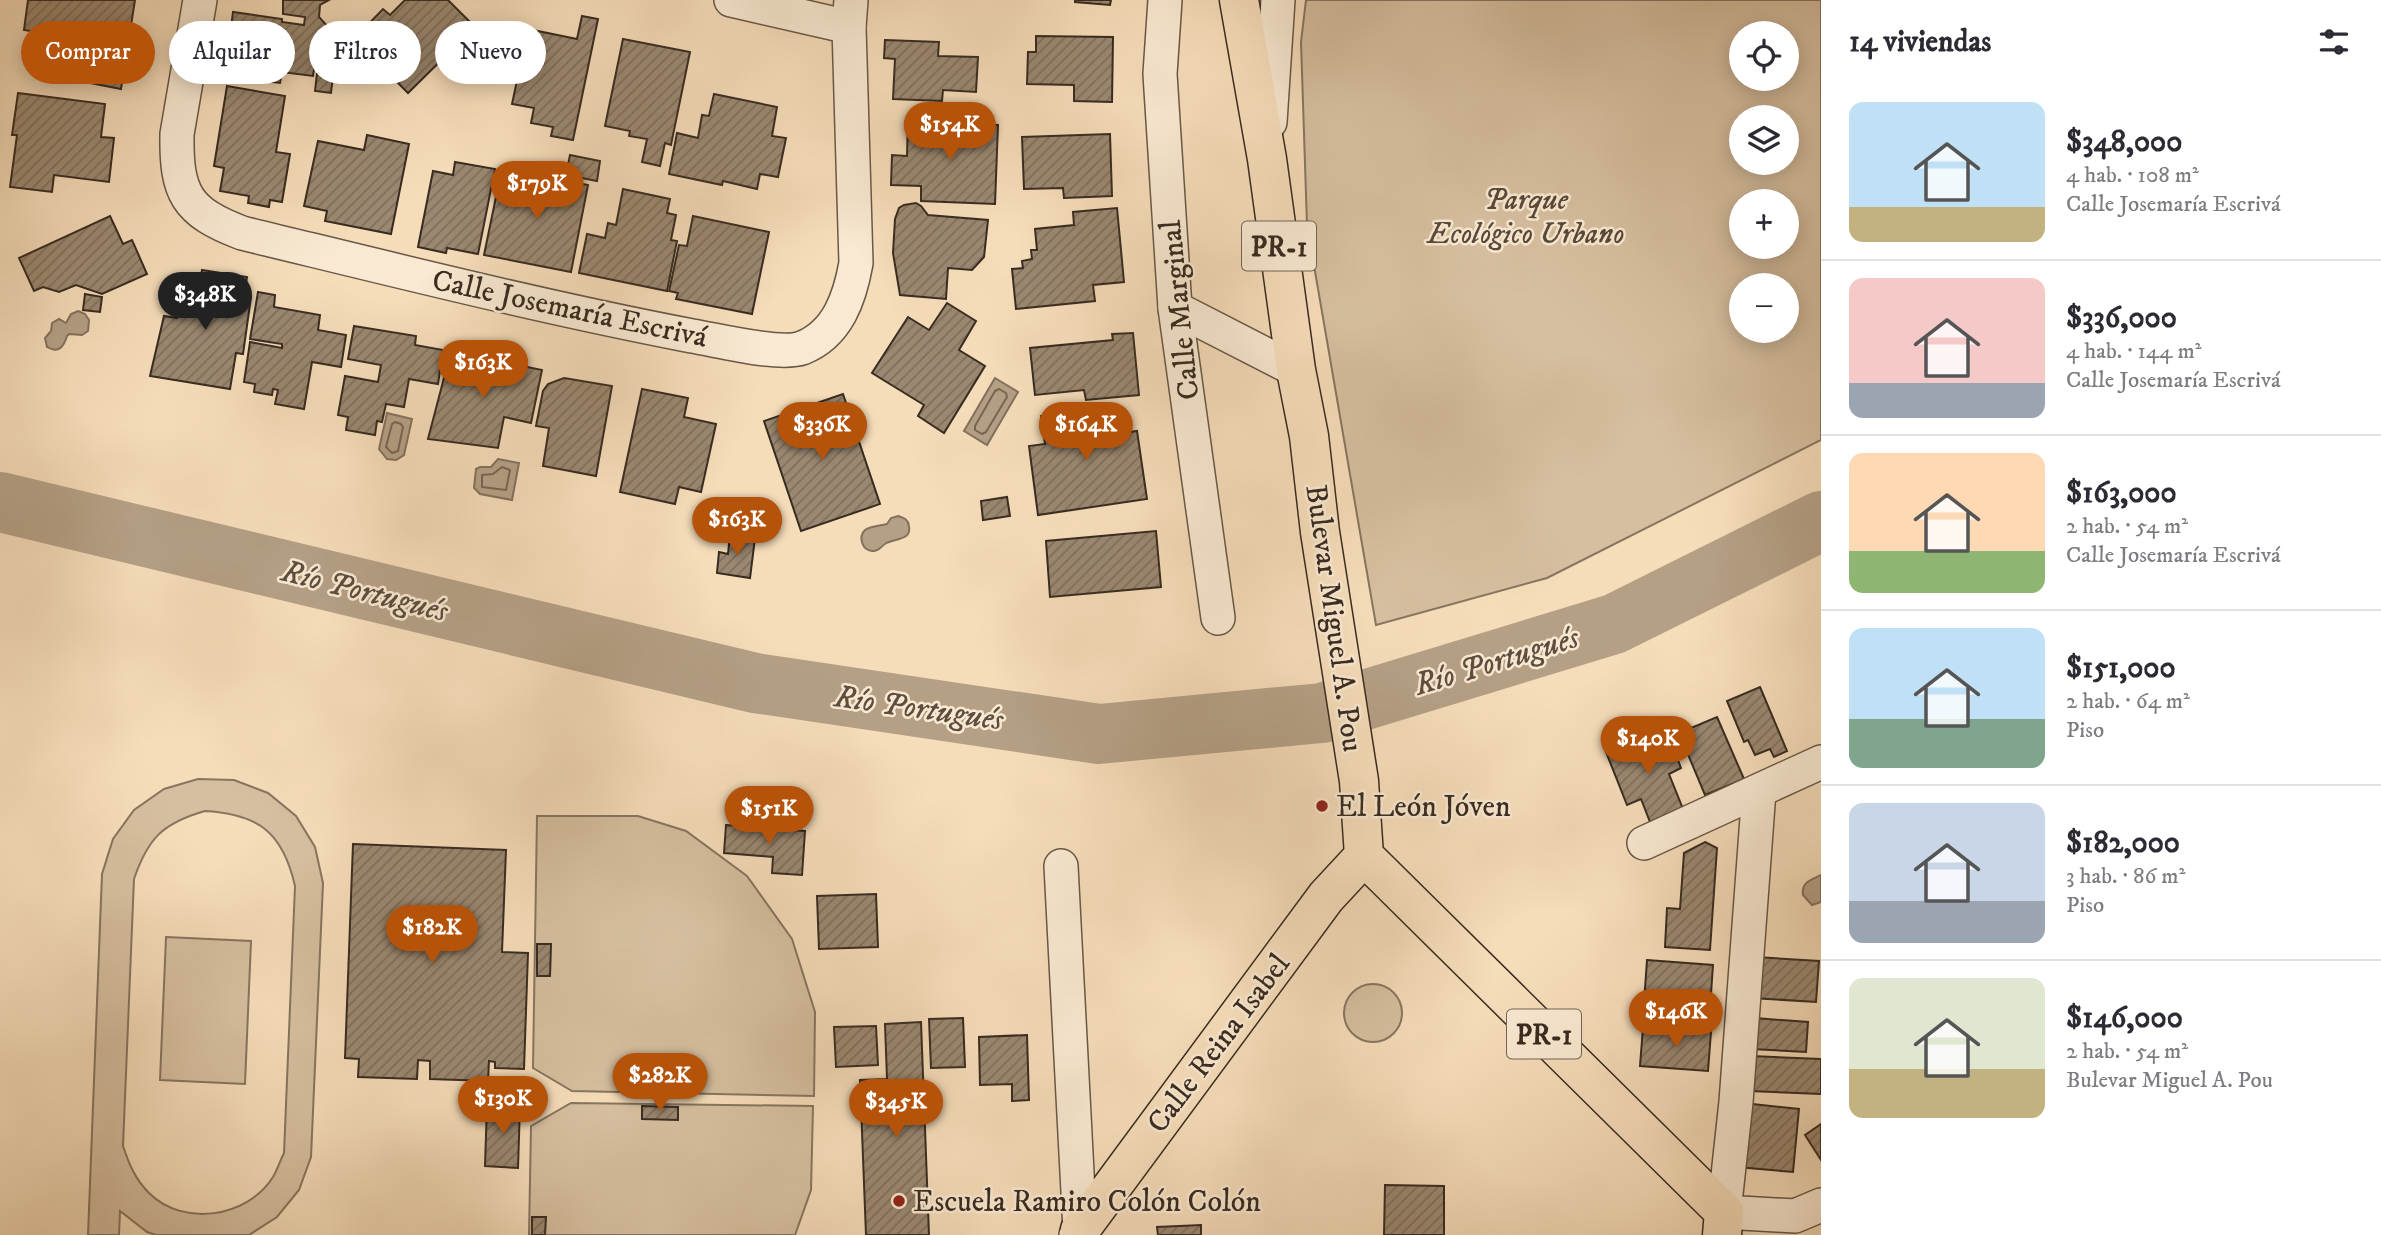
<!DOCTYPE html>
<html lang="es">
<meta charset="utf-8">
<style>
body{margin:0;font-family:"IM FELL DW Pica",serif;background:#f2f2f3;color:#2b2b33;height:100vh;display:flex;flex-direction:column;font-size:26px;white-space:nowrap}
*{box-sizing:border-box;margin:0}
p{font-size:23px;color:#7c7c81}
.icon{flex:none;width:38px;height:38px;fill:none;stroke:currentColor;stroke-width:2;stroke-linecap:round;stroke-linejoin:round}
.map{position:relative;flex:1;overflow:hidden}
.panel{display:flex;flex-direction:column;background:#fff;width:560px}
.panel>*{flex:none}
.top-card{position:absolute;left:21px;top:21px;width:665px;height:63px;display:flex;gap:14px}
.tools{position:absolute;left:1729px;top:21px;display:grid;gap:14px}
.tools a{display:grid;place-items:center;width:70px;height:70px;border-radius:50%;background:#fff;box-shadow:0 4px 18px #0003;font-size:35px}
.price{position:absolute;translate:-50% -60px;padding:0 16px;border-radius:24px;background:#b45309;color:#fff;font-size:23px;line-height:46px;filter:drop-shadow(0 2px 4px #0008)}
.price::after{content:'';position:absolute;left:50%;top:42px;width:21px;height:16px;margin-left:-10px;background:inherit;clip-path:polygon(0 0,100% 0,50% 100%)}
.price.current{background:#222;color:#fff}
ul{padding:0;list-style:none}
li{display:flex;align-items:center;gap:21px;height:175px;padding:0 28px}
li+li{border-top:2px solid #e1e1e2}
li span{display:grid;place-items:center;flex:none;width:196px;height:140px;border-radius:14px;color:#555}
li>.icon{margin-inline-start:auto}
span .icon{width:84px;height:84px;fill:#fffc;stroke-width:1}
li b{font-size:30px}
h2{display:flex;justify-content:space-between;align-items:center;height:84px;padding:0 28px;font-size:30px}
.tag{padding:0 24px;border-radius:32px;background:#fff;box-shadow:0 4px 18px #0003;font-size:24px;line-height:63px}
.tag.current{background:#b45309;color:#fff}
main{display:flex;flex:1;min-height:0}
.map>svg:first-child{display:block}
.green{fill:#d6bfa0;stroke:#877560;stroke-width:2;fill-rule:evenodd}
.water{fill:#b5a086;stroke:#83715e;stroke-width:2}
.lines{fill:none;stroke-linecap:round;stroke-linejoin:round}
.shore{stroke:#766654;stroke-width:2}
.river{stroke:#b5a086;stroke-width:60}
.building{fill:url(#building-hatch);stroke:#382b21;stroke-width:2}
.minor-casing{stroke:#685847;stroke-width:36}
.major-casing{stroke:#382b21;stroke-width:41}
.minor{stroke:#f9e9d2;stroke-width:33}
.major{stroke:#f6ddba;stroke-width:38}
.poi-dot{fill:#8f2418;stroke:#f9e9d2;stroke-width:2.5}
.labels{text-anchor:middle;stroke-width:5;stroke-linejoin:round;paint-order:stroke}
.shield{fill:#f9e9d2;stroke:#726456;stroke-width:2}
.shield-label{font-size:28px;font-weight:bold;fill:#382b21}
.park-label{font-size:30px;font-style:italic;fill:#58493a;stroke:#f9e9d2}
.street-label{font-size:30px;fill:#382b21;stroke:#f9e9d2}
.poi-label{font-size:30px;fill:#382b21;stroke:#f9e9d2;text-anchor:start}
.water-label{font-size:32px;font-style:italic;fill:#5e4e3f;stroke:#f9e9d2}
</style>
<main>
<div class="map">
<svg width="1821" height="1235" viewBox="0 0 1821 1235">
<defs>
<pattern id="building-hatch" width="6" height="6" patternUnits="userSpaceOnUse" patternTransform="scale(1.75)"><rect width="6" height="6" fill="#9b8871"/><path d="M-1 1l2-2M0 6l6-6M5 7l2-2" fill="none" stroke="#7f6f5c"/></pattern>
</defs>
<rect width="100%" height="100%" fill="#f6ddba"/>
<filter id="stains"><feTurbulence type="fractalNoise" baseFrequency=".00286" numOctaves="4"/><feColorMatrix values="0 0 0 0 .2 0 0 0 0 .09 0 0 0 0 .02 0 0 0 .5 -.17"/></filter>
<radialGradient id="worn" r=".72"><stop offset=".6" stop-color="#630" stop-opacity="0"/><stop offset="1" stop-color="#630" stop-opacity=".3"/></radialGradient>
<!-- green -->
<g class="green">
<path d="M1306 0H1821V440L1547 578 1376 625 1307 225 1301 42ZM1787 33V79H1741V33ZM1787 117V163H1741V117ZM1741 201H1787V247H1741ZM1741 285H1787V331H1741Z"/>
<path d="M198 779 234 780 268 793 296 816 315 847 323 883 311 1157 299 1190 277 1217 249 1235H156L147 1232 120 1211 119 1235H88L102 874 113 839 134 810 164 789ZM205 811C259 814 283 833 295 886L284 1153C280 1161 277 1170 273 1177 247 1218 183 1227 149 1193 135 1179 129 1164 123 1146L134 879C148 838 163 823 205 811Z"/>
<path d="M537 816H638L686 831 747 876 792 939 815 1012 814 1096 572 1091 533 1068Z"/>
<path d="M166 937 251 941 245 1084 160 1080Z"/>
<circle cx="1373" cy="1013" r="29"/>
<path d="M571 1103 813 1106 811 1190 795 1235H529L531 1126Z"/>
</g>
<!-- water -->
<g class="water">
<path d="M78 311 85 314 89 320 88 331 82 335 69 334 67 336C64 346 59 354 47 347L45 338 51 331 52 323 59 319 66 323 71 314Z"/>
<path d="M995 378 1018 392 987 445 964 431Z"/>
<path d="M387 413 412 419 404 455 396 460 387 459 379 449Z"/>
<path d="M498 459 519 463 512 500 480 494 474 488 476 469 480 467H491Z"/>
<path d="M898 516C904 518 908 519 909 526 912 541 894 538 885 544 880 547 879 552 872 551 862 550 858 537 865 530 871 526 880 526 887 524L891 518Z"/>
<path d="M1821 875V902L1812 905 1803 895C1801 882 1811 880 1821 875Z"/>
</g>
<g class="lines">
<!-- shore -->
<g class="shore">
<path d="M999 389 1006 393 1007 397 986 432 982 434 975 430V426L995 391Z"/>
<path d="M395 422 401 424 403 427 398 451 392 453 386 447 392 424Z"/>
<path d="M502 467 510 470 506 490 482 487V475L493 474Z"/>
</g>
<!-- river -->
<path class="river" d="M0 502 755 683 1099 734 1322 713 1614 624 1821 521"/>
</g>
<!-- building -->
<g class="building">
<path d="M28 0H135L121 89 90 83 92 73 70 70 73 52 41 47 43 33 24 30Z"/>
<path d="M283 0H329L320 5 319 17 330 29 327 56 316 55 313 76 282 72 280 83 225 76 233 12 282 19V22L304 25 305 17 283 14Z"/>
<path d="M405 0H448L475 27 408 93 398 83 400 81 392 73 390 75 374 59 376 57 366 47 362 50 353 40 383 9 390 15Z"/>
<path d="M1075 0H1111L1110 5 1075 2Z"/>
<path d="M582 16 598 19 573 140 551 136 553 127 531 123 534 108 512 104 528 29 577 39Z"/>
<path d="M1036 36 1113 37 1112 102 1074 101V85L1027 84 1028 52H1036Z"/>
<path d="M623 39 690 52 671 145 665 143 660 166 642 162 647 139 629 136 630 131 605 126Z"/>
<path d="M885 40 939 42 938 56 978 57 976 92 943 90 942 101 893 99 895 59 884 58Z"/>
<path d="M317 74 333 76 331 93 315 91Z"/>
<path d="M227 86 285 96 276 152 290 154 282 202 270 200 269 207 248 203 249 196 220 191 224 168 214 166Z"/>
<path d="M18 93 105 104 101 137 114 138 109 182 54 175 52 192 10 187 17 135H12Z"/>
<path d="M714 94 777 107 772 136 786 138 778 177 760 174 757 189 723 181 722 185 669 174 677 133 698 138 702 115 709 116Z"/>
<path d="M908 121 998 125 995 204 921 201V186L891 185 892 155 907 156Z"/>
<path d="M1110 134 1112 196 1064 198 1063 188 1024 189 1022 137Z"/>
<path d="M367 135 409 144 391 234 325 221 327 211 304 206 318 141 364 150Z"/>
<path d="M570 155 600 161 597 181 566 175Z"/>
<path d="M455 162 495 169 478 254 447 248 446 253 418 247 433 171 453 175Z"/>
<path d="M506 169 588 185 571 272 484 255 497 192H501Z"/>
<path d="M623 189 670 199 667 213 676 215 671 240 677 241 667 291 579 273 587 234 605 238 608 223 616 225Z"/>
<path d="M916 203 921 206 928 215 988 220 984 257 972 270 948 268 946 299 900 295 893 253 895 219 899 208 904 205Z"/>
<path d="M1117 208 1124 282 1093 285 1095 301 1016 309 1012 269 1023 268 1022 261 1032 259 1031 250H1037L1035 229 1074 225 1073 212Z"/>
<path d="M110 216 123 244 132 240 147 274 102 294 76 285 59 292 43 287 34 291 19 258Z"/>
<path d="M693 216 769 232 752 314 676 299 678 293 669 291 679 245 687 246Z"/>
<path d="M202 270 247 277 244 296 251 297 243 354 236 353 230 389 150 376 164 316 177 318 182 285 199 288Z"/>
<path d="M258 292 275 295 274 307 320 315 318 330 346 335 341 367 312 362 304 409 275 404 278 390 273 389 272 395 254 392 255 384 244 382 250 342 282 348V344L250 339Z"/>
<path d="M85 294 102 297 100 312 83 310Z"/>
<path d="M947 303 976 321 959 350 985 366 944 433 918 416 924 405 872 373 908 317 929 330Z"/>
<path d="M354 326 416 336 415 345 443 350 438 384 409 379 404 407 386 404 382 422 377 421 375 435 346 430 348 417 338 415 345 376 378 382 381 365 348 359Z"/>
<path d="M1133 333 1139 395 1086 400 1084 390 1035 395 1030 348 1113 340 1112 334Z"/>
<path d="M451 351 542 370 531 423 504 417 498 448 428 439Z"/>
<path d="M564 378 612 386 596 476 543 466 549 428 536 426 543 391 548 384Z"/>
<path d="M642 389 688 398 684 417 716 424 701 492 679 487 675 504 620 492Z"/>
<path d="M843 394 880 504 801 531 764 421Z"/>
<path d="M1113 405 1117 434 1137 431 1147 499 1038 515 1029 446 1045 444 1041 416Z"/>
<path d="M1007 497 1010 516 983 520 981 501Z"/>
<path d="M1156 531 1161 587 1050 597 1046 541Z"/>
<path d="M730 535 755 538 750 578 717 573 719 552 728 554Z"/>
<path d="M1760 687 1787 751 1774 757 1770 749 1755 755 1748 740 1744 742 1727 701Z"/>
<path d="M1717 717 1744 779 1705 795 1679 733Z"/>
<path d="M1667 732 1681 768 1669 774 1683 809 1650 822 1641 799 1627 805 1606 752 1621 745 1625 753 1653 741 1652 738Z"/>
<path d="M726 825 805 831 802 875 772 873 773 857 724 853Z"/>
<path d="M1705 842 1717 848 1710 950 1665 947 1667 908 1680 909 1684 853Z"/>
<path d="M353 844 506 850 502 952 528 953 524 1069 495 1068V1062L489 1061 488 1081 430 1079V1061L418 1060 417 1079 358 1077 359 1059 345 1058Z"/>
<path d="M876 894 878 947 819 949 817 896Z"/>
<path d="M537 944H551L550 976H537Z"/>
<path d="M1756 957 1819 961 1816 1002 1752 998Z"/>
<path d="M1647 960 1713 965 1709 1022 1643 1017Z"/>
<path d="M963 1018 965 1067 931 1068 929 1019Z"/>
<path d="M1755 1018 1808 1022 1806 1052 1752 1049Z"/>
<path d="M921 1022 929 1235H866L860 1080 887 1079 885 1024Z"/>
<path d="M876 1026 878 1065 836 1067 834 1027Z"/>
<path d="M1643 1027 1711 1032 1708 1071 1640 1066Z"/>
<path d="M1027 1035 1029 1100 1012 1101V1084L980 1085 979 1037Z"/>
<path d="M1751 1056 1821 1059V1094L1749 1091Z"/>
<path d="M644 1075H682V1091L643 1090Z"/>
<path d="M1743 1103 1799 1109 1793 1172 1737 1167Z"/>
<path d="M487 1104 520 1106 518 1168 485 1166Z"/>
<path d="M642 1106 678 1107V1120L642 1119Z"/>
<path d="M1821 1124V1160L1805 1135Z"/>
<path d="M1385 1185 1444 1186V1235H1384Z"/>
<path d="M532 1217H546L545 1235H532Z"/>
<path d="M1201 1225V1235H1158L1157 1227Z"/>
</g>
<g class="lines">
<defs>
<g id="minor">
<path d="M200 0 177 134C176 193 186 212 242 233 391 269 541 307 692 336 717 340 779 356 802 348 838 334 850 297 856 263L849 27 851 0"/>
<path d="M731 0 849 27"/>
<path d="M1165 0 1160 74 1175 308 1218 618"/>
<path d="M1270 122 1278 0"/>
<path d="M1175 308 1296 370"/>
<path d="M1759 791 1736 1102 1724 1212 1795 1216 1821 1205"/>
<path d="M1644 843 1821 762"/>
<path d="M1061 866 1080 1230 1076 1235"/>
</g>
<g id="major">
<path d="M1239 0 1267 159 1296 370 1309 436 1320 532 1359 781 1364 856 1724 1212 1722 1235"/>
<path d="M1080 1235V1230L1326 897 1364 856"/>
</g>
</defs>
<!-- minor casing -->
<use href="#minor" class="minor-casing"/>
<!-- major casing -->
<use href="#major" class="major-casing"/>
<!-- minor -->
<use href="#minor" class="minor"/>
<!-- major -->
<use href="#major" class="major"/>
</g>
<!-- markers -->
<g class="poi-dot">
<circle cx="1322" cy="806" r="7"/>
<circle cx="899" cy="1201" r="7"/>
</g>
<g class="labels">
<!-- shield labels -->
<g class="shield">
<rect x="1242" y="221.5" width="74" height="49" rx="5"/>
<rect x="1507" y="1009.5" width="74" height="49" rx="5"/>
</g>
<g class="shield-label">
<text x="1279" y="256">PR-1</text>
<text x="1544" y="1044">PR-1</text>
</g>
<!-- park labels -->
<g class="park-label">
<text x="1526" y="209">Parque<tspan x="1526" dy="34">Ecológico Urbano</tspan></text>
</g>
<!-- street labels -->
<g class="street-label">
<text transform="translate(570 308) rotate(12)" y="10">Calle Josemaría Escrivá</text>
<text transform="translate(1179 310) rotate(-96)" y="10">Calle Marginal</text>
<text transform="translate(1335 618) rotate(82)" y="10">Bulevar Miguel A. Pou</text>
<text transform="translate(1218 1043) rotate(-53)" y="10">Calle Reina Isabel</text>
</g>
<!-- poi labels -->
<g class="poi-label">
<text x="1336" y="816">El León Jóven</text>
<text x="913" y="1211">Escuela Ramiro Colón Colón</text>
</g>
<!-- water labels -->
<g class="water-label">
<text transform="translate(365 590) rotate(14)" y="11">Río Portugués</text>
<text transform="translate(1496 660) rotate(-17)" y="11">Río Portugués</text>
<text transform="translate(919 707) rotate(8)" y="11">Río Portugués</text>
</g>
</g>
<rect width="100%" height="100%" filter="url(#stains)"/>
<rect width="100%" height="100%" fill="url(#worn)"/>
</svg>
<div class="tools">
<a><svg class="icon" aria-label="locate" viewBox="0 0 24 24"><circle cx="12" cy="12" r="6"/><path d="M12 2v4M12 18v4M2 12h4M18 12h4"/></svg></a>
<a><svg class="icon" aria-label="layers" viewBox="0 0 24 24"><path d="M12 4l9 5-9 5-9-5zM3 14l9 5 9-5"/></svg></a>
<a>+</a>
<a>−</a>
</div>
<b class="price" style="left:950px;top:162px">$154K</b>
<b class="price" style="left:537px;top:221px">$179K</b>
<b class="price current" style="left:205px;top:332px">$348K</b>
<b class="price" style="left:483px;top:400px">$163K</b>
<b class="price" style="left:822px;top:462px">$336K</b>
<b class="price" style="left:1086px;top:462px">$164K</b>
<b class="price" style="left:737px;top:557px">$163K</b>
<b class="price" style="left:1648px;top:776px">$140K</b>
<b class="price" style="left:769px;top:846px">$151K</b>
<b class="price" style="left:432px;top:965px">$182K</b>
<b class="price" style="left:1676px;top:1049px">$146K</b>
<b class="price" style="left:660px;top:1113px">$282K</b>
<b class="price" style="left:503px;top:1136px">$130K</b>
<b class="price" style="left:896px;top:1139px">$345K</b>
<div class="top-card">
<a class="tag current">Comprar</a>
<a class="tag">Alquilar</a>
<a class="tag">Filtros</a>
<a class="tag">Nuevo</a>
</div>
</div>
<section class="panel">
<h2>14 viviendas<svg class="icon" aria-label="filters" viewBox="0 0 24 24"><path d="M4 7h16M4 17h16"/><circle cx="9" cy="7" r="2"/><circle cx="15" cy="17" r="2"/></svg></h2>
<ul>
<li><span style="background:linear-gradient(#bfe0f5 75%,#c2b280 0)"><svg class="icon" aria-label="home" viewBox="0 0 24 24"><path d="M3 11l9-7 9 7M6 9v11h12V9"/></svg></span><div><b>$348,000</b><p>4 hab. · 108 m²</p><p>Calle Josemaría Escrivá</p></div></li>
<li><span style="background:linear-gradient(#f6c9c9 75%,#9aa5b1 0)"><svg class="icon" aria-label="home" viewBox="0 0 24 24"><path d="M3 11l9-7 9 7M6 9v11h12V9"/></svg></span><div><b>$336,000</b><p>4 hab. · 144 m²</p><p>Calle Josemaría Escrivá</p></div></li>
<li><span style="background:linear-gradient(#ffd9b3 70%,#8fb573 0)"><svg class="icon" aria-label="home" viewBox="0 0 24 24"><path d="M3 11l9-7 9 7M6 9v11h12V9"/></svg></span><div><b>$163,000</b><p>2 hab. · 54 m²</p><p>Calle Josemaría Escrivá</p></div></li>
<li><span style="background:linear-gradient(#bfe0f5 65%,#7fa58c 0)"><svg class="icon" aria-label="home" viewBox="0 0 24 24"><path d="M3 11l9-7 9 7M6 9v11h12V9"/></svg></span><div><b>$151,000</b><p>2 hab. · 64 m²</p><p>Piso</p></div></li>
<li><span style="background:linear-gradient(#c9d6e8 70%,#9aa5b1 0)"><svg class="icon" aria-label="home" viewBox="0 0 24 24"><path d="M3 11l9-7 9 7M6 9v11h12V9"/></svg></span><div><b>$182,000</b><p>3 hab. · 86 m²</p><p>Piso</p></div></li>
<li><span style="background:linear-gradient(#dfe7d0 65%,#c2b280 0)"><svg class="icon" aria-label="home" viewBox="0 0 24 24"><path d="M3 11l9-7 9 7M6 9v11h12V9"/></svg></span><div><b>$146,000</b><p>2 hab. · 54 m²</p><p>Bulevar Miguel A. Pou</p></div></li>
</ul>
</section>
</main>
